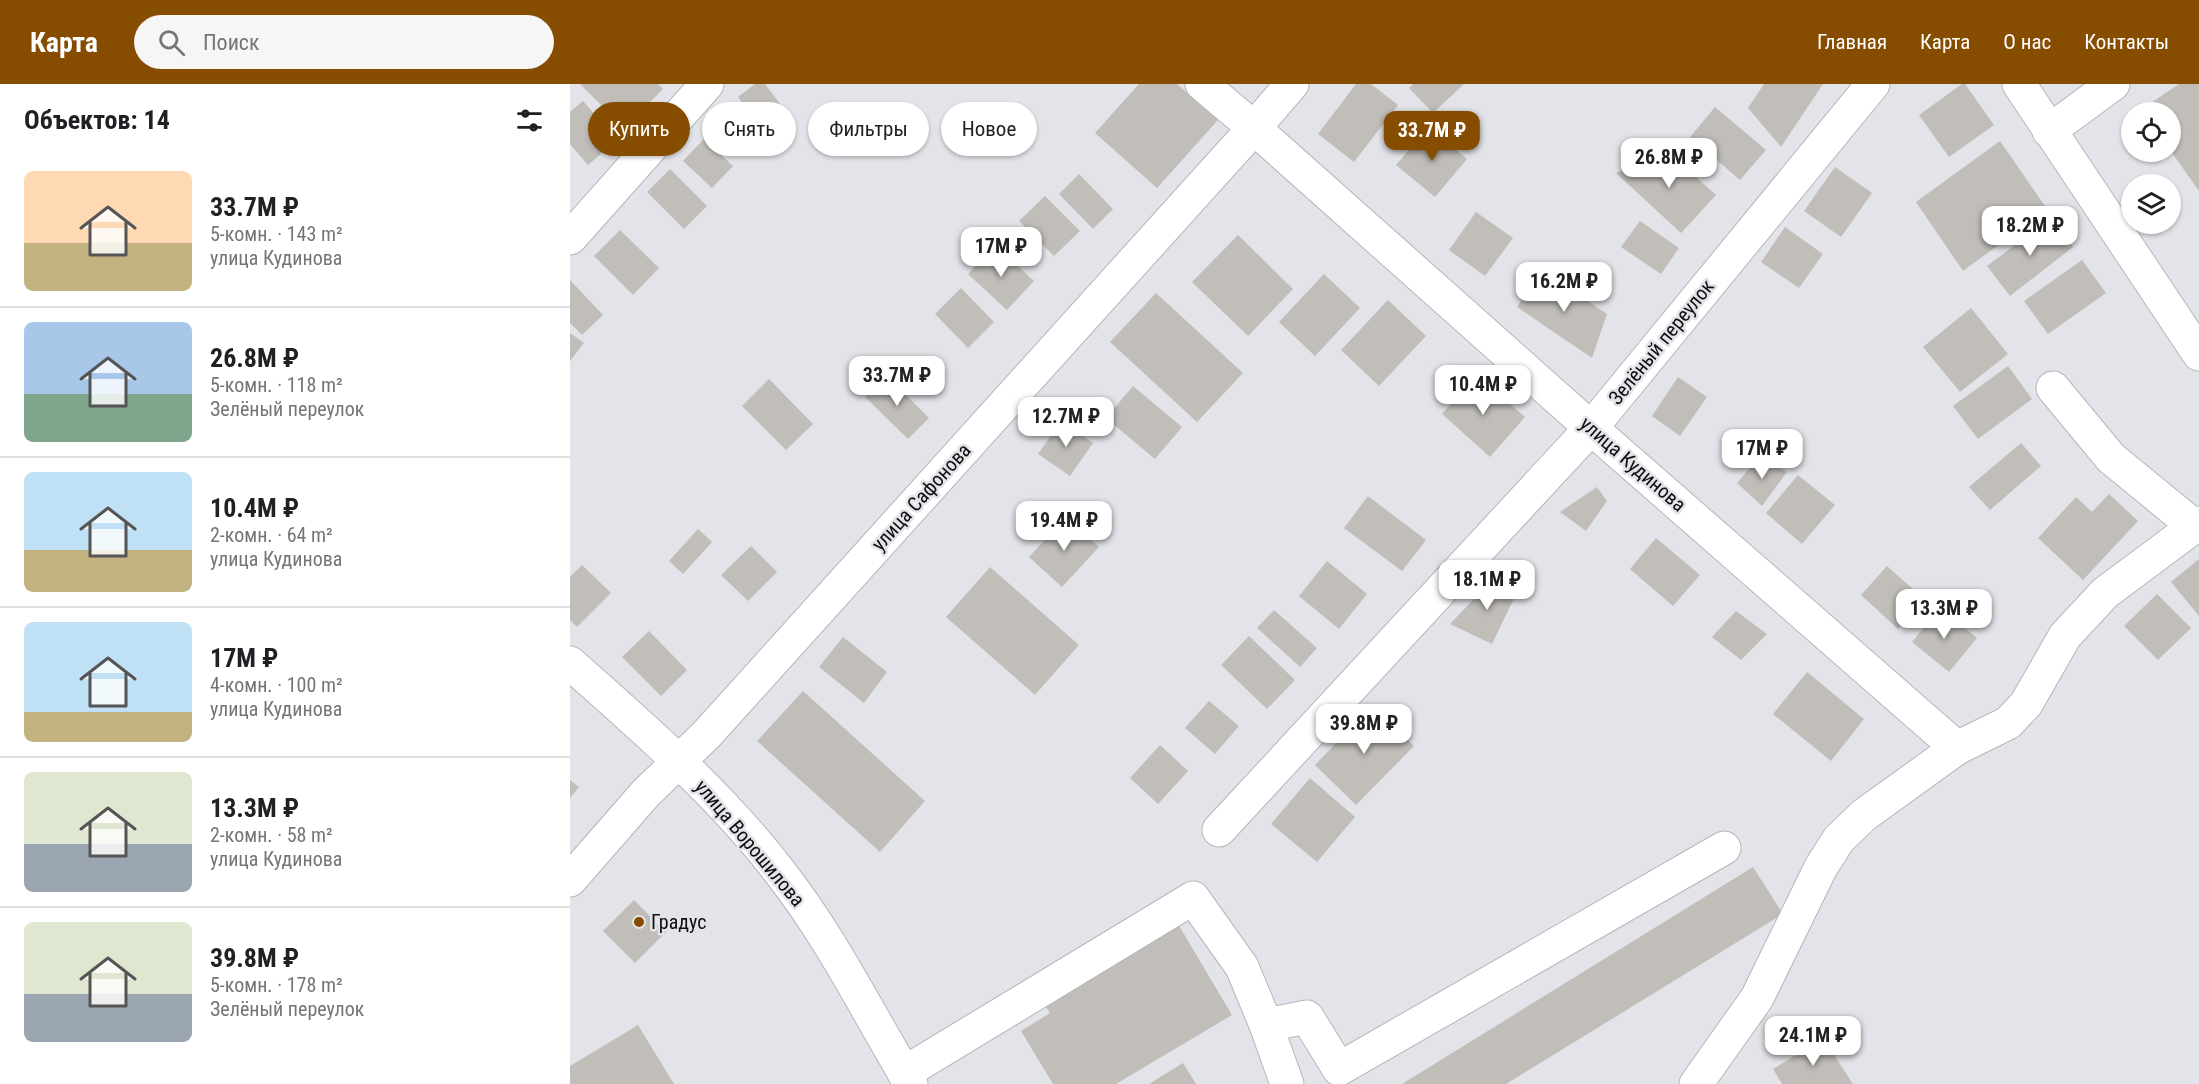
<!DOCTYPE html>
<html lang="ru">
<meta charset="utf-8">
<style>
body{margin:0;font-family:"Roboto Condensed",sans-serif;background:#f6f6f6;color:#202124;height:100vh;display:flex;flex-direction:column;font-size:22px;white-space:nowrap}
*{box-sizing:border-box;margin:0}
p{font-size:20px;color:#757577}
.icon{flex:none;width:33px;height:33px;fill:none;stroke:currentColor;stroke-width:2;stroke-linecap:round;stroke-linejoin:round}
.map{position:relative;flex:1;overflow:hidden}
.side{display:flex;flex-direction:column;background:#fff;width:570px}
.side>*{flex:none}
.banner{position:absolute;left:18px;top:18px;width:570px;height:54px;display:flex;gap:12px}
.fabs{position:absolute;left:1551px;top:18px;display:grid;gap:12px}
.fabs a{display:grid;place-items:center;width:60px;height:60px;border-radius:50%;background:#fff;box-shadow:0 2px 4px #0004;font-size:30px}
.price{position:absolute;translate:-50% -51px;padding:0 14px;border-radius:12px;background:#fff;color:#222;font-size:20px;line-height:39px;filter:drop-shadow(0 2px 3px #0008)}
.price::after{content:'';position:absolute;left:50%;top:36px;width:18px;height:14px;margin-left:-9px;background:inherit;clip-path:polygon(0 0,100% 0,50% 100%)}
.price.selected{background:#864d00;color:#fff}
ul{padding:0;list-style:none}
li{display:flex;align-items:center;gap:18px;height:150px;padding:0 24px}
li+li{border-top:2px solid #e0e0e0}
li span{display:grid;place-items:center;flex:none;width:168px;height:120px;border-radius:9px;color:#555}
li>.icon{margin-inline-start:auto}
span .icon{width:72px;height:72px;fill:#fffc;stroke-width:1}
li b{font-size:26px}
h2{display:flex;justify-content:space-between;align-items:center;height:72px;padding:0 24px;font-size:26px}
.pill{padding:0 21px;border-radius:27px;background:#fff;box-shadow:0 2px 4px #0004;font-size:21px;line-height:54px}
.pill.selected{background:#864d00;color:#fff}
header{display:flex;align-items:center;gap:36px;box-sizing:border-box;height:84px;padding:0 30px;background:#864d00;color:#fff}
header strong{font-size:28px}
nav{display:flex;gap:33px;margin-inline-start:auto;font-size:21px}
.search{width:420px;height:54px;background:#f6f6f6;display:flex;align-items:center;gap:15px;box-sizing:border-box;padding:0 21px;border-radius:33px;color:#757577;font-size:22px}
main{display:flex;flex:1;min-height:0}
.map>svg:first-child{display:block}
.building{fill:#c1beb9}
.lines{fill:none;stroke-linecap:round;stroke-linejoin:round}
.minor-casing{stroke:#b4b6bb;stroke-width:35}
.major-casing{stroke:#b4b6bb;stroke-width:35}
.minor{stroke:#fff;stroke-width:33}
.major{stroke:#fff;stroke-width:33}
.poi-dot{fill:#864d00;stroke:#e2e4e9;stroke-width:2}
.labels{text-anchor:middle;stroke-width:5;stroke-linejoin:round;paint-order:stroke}
.street-label{font-size:20px;fill:#0d0e0f;stroke:#e2e4e9}
.poi-label{font-size:20px;fill:#0d0e0f;stroke:#e2e4e9;text-anchor:start}
</style>
<header>
<strong>Карта</strong>
<div class="search"><svg class="icon" aria-label="search" viewBox="0 0 24 24"><circle cx="10" cy="10" r="6"/><path d="M15 15l6 6"/></svg>Поиск</div>
<nav><a>Главная</a><a>Карта</a><a>О нас</a><a>Контакты</a></nav>
</header>
<main>
<section class="side">
<h2>Объектов: 14<svg class="icon" aria-label="filters" viewBox="0 0 24 24"><path d="M4 7h16M4 17h16"/><circle cx="9" cy="7" r="2"/><circle cx="15" cy="17" r="2"/></svg></h2>
<ul>
<li><span style="background:linear-gradient(#ffd9b3 60%,#c2b280 0)"><svg class="icon" aria-label="home" viewBox="0 0 24 24"><path d="M3 11l9-7 9 7M6 9v11h12V9"/></svg></span><div><b>33.7M ₽</b><p>5-комн. · 143 m²</p><p>улица Кудинова</p></div></li>
<li><span style="background:linear-gradient(#a9c7e8 60%,#7fa58c 0)"><svg class="icon" aria-label="home" viewBox="0 0 24 24"><path d="M3 11l9-7 9 7M6 9v11h12V9"/></svg></span><div><b>26.8M ₽</b><p>5-комн. · 118 m²</p><p>Зелёный переулок</p></div></li>
<li><span style="background:linear-gradient(#bfe0f5 65%,#c2b280 0)"><svg class="icon" aria-label="home" viewBox="0 0 24 24"><path d="M3 11l9-7 9 7M6 9v11h12V9"/></svg></span><div><b>10.4M ₽</b><p>2-комн. · 64 m²</p><p>улица Кудинова</p></div></li>
<li><span style="background:linear-gradient(#bfe0f5 75%,#c2b280 0)"><svg class="icon" aria-label="home" viewBox="0 0 24 24"><path d="M3 11l9-7 9 7M6 9v11h12V9"/></svg></span><div><b>17M ₽</b><p>4-комн. · 100 m²</p><p>улица Кудинова</p></div></li>
<li><span style="background:linear-gradient(#dfe7d0 60%,#9aa5b1 0)"><svg class="icon" aria-label="home" viewBox="0 0 24 24"><path d="M3 11l9-7 9 7M6 9v11h12V9"/></svg></span><div><b>13.3M ₽</b><p>2-комн. · 58 m²</p><p>улица Кудинова</p></div></li>
<li><span style="background:linear-gradient(#dfe7d0 60%,#9aa5b1 0)"><svg class="icon" aria-label="home" viewBox="0 0 24 24"><path d="M3 11l9-7 9 7M6 9v11h12V9"/></svg></span><div><b>39.8M ₽</b><p>5-комн. · 178 m²</p><p>Зелёный переулок</p></div></li>
</ul>
</section>
<div class="map">
<svg width="1629" height="1000" viewBox="0 0 1629 1000">
<rect width="100%" height="100%" fill="#e2e4e9"/>
<!-- building -->
<g class="building">
<path d="M10 0H88L93 5 54 44Z"/>
<path d="M185 0H195L219 32 195 50 168 13Z"/>
<path d="M569 0H607L648 36 587 104 525 49Z"/>
<path d="M786 0H801L828 21 784 78 748 50Z"/>
<path d="M843 0H894L863 29 839 4Z"/>
<path d="M1194 0H1253L1211 63 1178 24Z"/>
<path d="M1392 0H1395L1424 41 1379 73 1349 31Z"/>
<path d="M1609 0H1629V107L1600 66V28H1574L1572 25Z"/>
<path d="M13 17 47 56 18 81 0 60V28Z"/>
<path d="M1145 23 1196 66 1170 96 1120 53Z"/>
<path d="M859 42 897 75 865 113 826 81Z"/>
<path d="M134 55 163 82 142 104 113 77Z"/>
<path d="M1430 57 1477 125 1393 187 1346 118Z"/>
<path d="M1099 69 1146 111 1111 149 1046 89Z"/>
<path d="M1265 83 1302 109 1271 153 1234 127Z"/>
<path d="M100 85 137 122 114 145 77 108Z"/>
<path d="M509 90 543 125 523 145 489 110Z"/>
<path d="M475 112 510 147 484 172 449 137Z"/>
<path d="M906 128 943 154 915 192 879 166Z"/>
<path d="M1481 134 1503 163 1440 212 1417 182Z"/>
<path d="M1070 137 1109 164 1091 190 1051 163Z"/>
<path d="M1215 143 1253 170 1229 204 1191 178Z"/>
<path d="M50 146 89 184 63 211 24 172Z"/>
<path d="M668 151 723 205 678 252 622 198Z"/>
<path d="M425 161 464 197 437 226 398 190Z"/>
<path d="M1512 176 1536 209 1478 250 1454 217Z"/>
<path d="M972 186 1037 230 1022 274 947 223Z"/>
<path d="M754 190 790 224 745 272 709 238Z"/>
<path d="M0 196 33 231 12 251 0 239Z"/>
<path d="M391 204 424 238 398 264 365 230Z"/>
<path d="M586 209 673 289 627 338 540 258Z"/>
<path d="M818 216 856 252 809 302 771 266Z"/>
<path d="M1401 224 1438 270 1390 308 1353 263Z"/>
<path d="M0 249 14 259 0 277Z"/>
<path d="M1438 282 1462 315 1408 355 1383 322Z"/>
<path d="M316 291 359 334 338 355 295 313Z"/>
<path d="M906 291 955 333 920 373 872 330Z"/>
<path d="M1108 293 1137 313 1110 352 1082 332Z"/>
<path d="M199 295 243 340 216 366 172 322Z"/>
<path d="M563 302 612 343 585 375 536 334Z"/>
<path d="M491 337 523 359 500 392 468 370Z"/>
<path d="M1451 359 1471 382 1420 426 1399 403Z"/>
<path d="M1190 372 1217 388 1192 422 1167 399Z"/>
<path d="M1228 391 1265 421 1232 460 1196 429Z"/>
<path d="M1027 403 1037 417 1016 447 990 428Z"/>
<path d="M1539 410 1568 437 1513 496 1468 454 1506 413 1522 428Z"/>
<path d="M798 412 856 456 832 487 774 444Z"/>
<path d="M496 433 529 463 492 503 459 473Z"/>
<path d="M128 445 142 458 113 490 99 477Z"/>
<path d="M1086 454 1130 491 1103 522 1060 485Z"/>
<path d="M181 462 207 488 178 517 151 491Z"/>
<path d="M1629 475V532L1601 498Z"/>
<path d="M757 477 797 510 769 545 729 512Z"/>
<path d="M12 481 41 509 7 543 0 536V493Z"/>
<path d="M1317 482 1354 515 1328 545 1291 511Z"/>
<path d="M420 483 509 561 465 611 376 533Z"/>
<path d="M924 494 948 506 922 560 880 540Z"/>
<path d="M1587 510 1621 544 1588 576 1554 542Z"/>
<path d="M1370 524 1407 554 1379 588 1342 558Z"/>
<path d="M704 526 747 564 730 583 687 544Z"/>
<path d="M1166 527 1197 550 1171 576 1142 553Z"/>
<path d="M79 547 117 586 91 612 52 573Z"/>
<path d="M679 552 725 596 697 625 651 581Z"/>
<path d="M273 553 317 588 294 619 249 583Z"/>
<path d="M1237 588 1294 635 1261 677 1203 630Z"/>
<path d="M233 607 355 717 310 768 187 657Z"/>
<path d="M639 617 669 642 645 670 615 644Z"/>
<path d="M802 622 844 662 786 721 745 681Z"/>
<path d="M590 661 618 687 588 720 560 694Z"/>
<path d="M740 694 785 733 747 778 701 740Z"/>
<path d="M0 696 9 703 0 714Z"/>
<path d="M1183 783 1213 830 936 1000H832Z"/>
<path d="M64 816 96 848 65 879 33 847Z"/>
<path d="M605 835 662 931 546 1000H483L451 947 480 929 471 915Z"/>
<path d="M68 941 104 1000H0V982Z"/>
<path d="M1253 954 1283 1000H1212L1203 985Z"/>
<path d="M613 979 626 1000H579Z"/>
</g>
<g class="lines">
<defs>
<g id="minor">
<path d="M632 0 684 44 1021 344 1387 664"/>
<path d="M1449 0 1629 270"/>
<path d="M1479 47 1543 0"/>
<path d="M0 154 137 0"/>
<path d="M1483 304 1541 374 1624 442"/>
<path d="M649 746 1021 344 1303 0"/>
<path d="M0 796 75 710 137 650 684 44 722 0"/>
<path d="M696 941 717 1000"/>
<path d="M334 989 623 814 672 883 696 941 737 933 769 985 1154 764"/>
<path d="M1126 1000 1187 914 1251 783 1269 755 1294 731 1387 664 1438 639 1456 620 1495 552 1535 509 1629 439"/>
</g>
<path id="major" d="M0 579C73 644 149 709 209 787 261 853 298 929 341 1000"/>
</defs>
<!-- minor casing -->
<use href="#minor" class="minor-casing"/>
<!-- major casing -->
<use href="#major" class="major-casing"/>
<!-- minor -->
<use href="#minor" class="minor"/>
<!-- major -->
<use href="#major" class="major"/>
</g>
<!-- markers -->
<circle class="poi-dot" cx="69" cy="838" r="6"/>
<g class="labels">
<!-- street labels -->
<g class="street-label">
<text transform="translate(1091 258) rotate(-51)" y="7">Зелёный переулок</text>
<text transform="translate(1063 380) rotate(41)" y="7">улица Кудинова</text>
<text transform="translate(351 413) rotate(-48)" y="7">улица Сафонова</text>
<text transform="translate(180 759) rotate(50)" y="7">улица Ворошилова</text>
</g>
<!-- poi labels -->
<g class="poi-label">
<text x="81" y="845">Градус</text>
</g>
</g>
</svg>
<div class="fabs">
<a><svg class="icon" aria-label="locate" viewBox="0 0 24 24"><circle cx="12" cy="12" r="6"/><path d="M12 2v4M12 18v4M2 12h4M18 12h4"/></svg></a>
<a><svg class="icon" aria-label="layers" viewBox="0 0 24 24"><path d="M12 4l9 5-9 5-9-5zM3 14l9 5 9-5"/></svg></a>
</div>
<b class="price selected" style="left:862px;top:78px">33.7M ₽</b>
<b class="price" style="left:1099px;top:105px">26.8M ₽</b>
<b class="price" style="left:1460px;top:173px">18.2M ₽</b>
<b class="price" style="left:431px;top:194px">17M ₽</b>
<b class="price" style="left:994px;top:229px">16.2M ₽</b>
<b class="price" style="left:327px;top:323px">33.7M ₽</b>
<b class="price" style="left:913px;top:332px">10.4M ₽</b>
<b class="price" style="left:496px;top:364px">12.7M ₽</b>
<b class="price" style="left:1192px;top:396px">17M ₽</b>
<b class="price" style="left:494px;top:468px">19.4M ₽</b>
<b class="price" style="left:917px;top:527px">18.1M ₽</b>
<b class="price" style="left:1374px;top:556px">13.3M ₽</b>
<b class="price" style="left:794px;top:671px">39.8M ₽</b>
<b class="price" style="left:1243px;top:983px">24.1M ₽</b>
<div class="banner">
<a class="pill selected">Купить</a>
<a class="pill">Снять</a>
<a class="pill">Фильтры</a>
<a class="pill">Новое</a>
</div>
</div>
</main>
